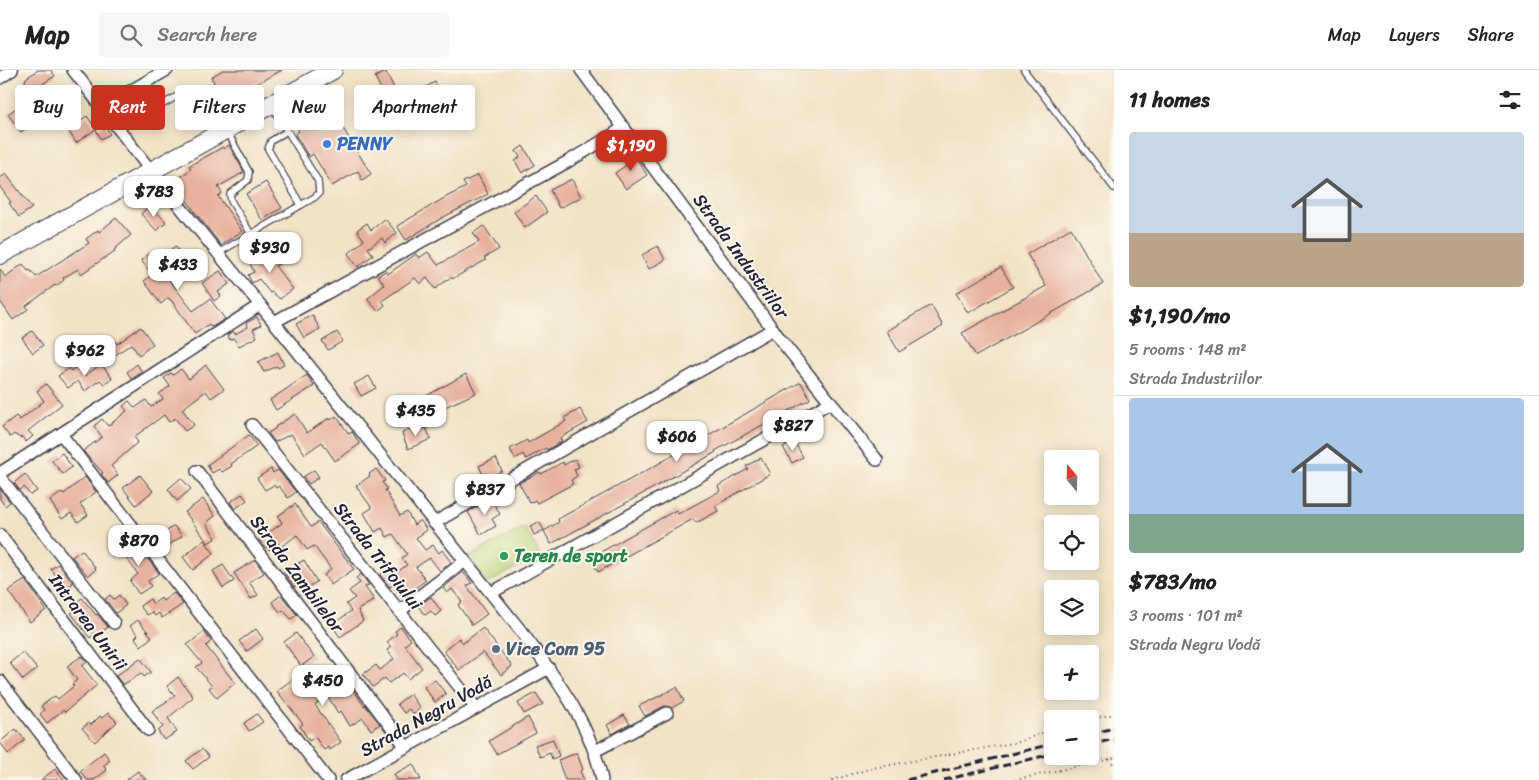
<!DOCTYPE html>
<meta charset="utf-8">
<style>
body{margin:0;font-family:Sriracha,sans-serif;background:#f6f6f6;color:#222;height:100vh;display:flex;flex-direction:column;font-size:19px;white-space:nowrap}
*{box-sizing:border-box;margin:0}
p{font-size:16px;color:#767676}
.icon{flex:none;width:28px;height:28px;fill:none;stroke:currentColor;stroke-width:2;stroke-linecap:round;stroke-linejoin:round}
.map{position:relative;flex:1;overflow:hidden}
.panel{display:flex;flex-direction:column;background:#fff;width:425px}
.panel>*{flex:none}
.guide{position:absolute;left:15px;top:15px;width:475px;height:45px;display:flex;gap:10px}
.needle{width:32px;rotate:341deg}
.tools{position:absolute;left:1044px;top:380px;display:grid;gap:10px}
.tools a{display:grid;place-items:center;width:55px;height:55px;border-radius:5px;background:#fff;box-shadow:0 2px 12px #0003;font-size:25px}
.price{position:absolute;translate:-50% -42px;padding:0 11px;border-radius:10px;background:#fff;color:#222;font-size:16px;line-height:32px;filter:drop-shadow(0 1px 2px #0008)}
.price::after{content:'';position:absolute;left:50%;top:30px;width:15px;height:11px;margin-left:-8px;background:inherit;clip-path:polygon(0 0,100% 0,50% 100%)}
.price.on{background:#c8321e;color:#fff}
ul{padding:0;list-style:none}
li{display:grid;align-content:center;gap:10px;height:265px;padding:0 15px}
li+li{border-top:1px solid #e0e0e0}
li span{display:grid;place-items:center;height:155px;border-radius:5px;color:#555}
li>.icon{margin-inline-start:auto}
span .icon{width:90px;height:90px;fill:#fffc;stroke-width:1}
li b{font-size:21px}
h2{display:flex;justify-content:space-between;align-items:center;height:60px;padding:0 15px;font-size:21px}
.tag{padding:0 18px;border-radius:5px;background:#fff;box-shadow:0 2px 12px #0003;font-size:18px;line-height:45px}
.tag.on{background:#c8321e;color:#fff}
header{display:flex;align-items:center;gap:30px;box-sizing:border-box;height:70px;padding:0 25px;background:#fff;border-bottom:1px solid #e0e0e0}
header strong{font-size:24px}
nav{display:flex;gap:28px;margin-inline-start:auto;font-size:18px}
.search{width:350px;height:45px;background:#f6f6f6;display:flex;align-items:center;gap:12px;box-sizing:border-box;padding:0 18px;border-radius:5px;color:#767676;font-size:19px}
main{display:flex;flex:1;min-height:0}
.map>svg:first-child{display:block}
.green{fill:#bcd479;stroke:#6f7b5a}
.building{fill:#e7b19e}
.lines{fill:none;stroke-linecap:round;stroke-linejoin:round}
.lane-casing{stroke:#413f50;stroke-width:8}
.street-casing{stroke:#413f50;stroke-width:14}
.primary-casing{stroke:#413f50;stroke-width:20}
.path{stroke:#413f50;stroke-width:2;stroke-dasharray:1 4;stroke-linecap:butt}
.lane{stroke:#fff;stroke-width:5.5}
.street{stroke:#fff;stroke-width:11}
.primary{stroke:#fff;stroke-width:18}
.rail{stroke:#22223b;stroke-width:3;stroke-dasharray:8 4;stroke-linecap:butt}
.shop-dot{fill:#3f7fe0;stroke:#fbf7ec;stroke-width:2}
.leisure-dot{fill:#2e9e5b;stroke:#fbf7ec;stroke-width:2}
.service-dot{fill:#5c6f8a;stroke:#fbf7ec;stroke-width:2}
.labels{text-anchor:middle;stroke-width:4;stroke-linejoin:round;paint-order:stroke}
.shop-label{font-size:18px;font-weight:bold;fill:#366cbe;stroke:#fbf7ec;text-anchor:start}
.street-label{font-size:18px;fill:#22223b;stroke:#fbf7ec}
.leisure-label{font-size:18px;font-weight:bold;fill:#27864d;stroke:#fbf7ec;text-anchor:start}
.service-label{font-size:18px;font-weight:bold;fill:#4e5e75;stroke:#fbf7ec;text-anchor:start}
</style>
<header>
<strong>Map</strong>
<div class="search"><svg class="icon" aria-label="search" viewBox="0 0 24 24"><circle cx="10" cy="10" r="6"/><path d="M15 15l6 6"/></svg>Search here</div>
<nav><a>Map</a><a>Layers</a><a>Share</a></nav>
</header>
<main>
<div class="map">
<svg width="1114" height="710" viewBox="0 0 1114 710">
<rect width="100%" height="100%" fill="#fbf7ec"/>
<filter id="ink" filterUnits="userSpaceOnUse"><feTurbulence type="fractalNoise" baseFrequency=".02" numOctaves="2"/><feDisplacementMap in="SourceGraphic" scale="10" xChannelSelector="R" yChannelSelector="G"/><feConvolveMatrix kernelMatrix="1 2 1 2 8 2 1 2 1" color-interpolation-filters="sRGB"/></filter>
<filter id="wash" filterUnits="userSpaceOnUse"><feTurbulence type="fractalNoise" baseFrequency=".0096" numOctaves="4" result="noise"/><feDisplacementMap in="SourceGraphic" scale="20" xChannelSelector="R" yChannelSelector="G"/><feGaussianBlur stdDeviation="1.12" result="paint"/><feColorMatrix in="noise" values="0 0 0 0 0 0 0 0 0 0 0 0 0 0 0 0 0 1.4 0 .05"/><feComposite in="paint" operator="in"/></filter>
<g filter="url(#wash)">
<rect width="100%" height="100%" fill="#f2e3c6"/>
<!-- green -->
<path class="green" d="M525 457 540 485 488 513 468 487Z"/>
<g id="blocks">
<!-- building -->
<g class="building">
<path d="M38 0H51L55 6 30 22 37 32 26 41 35 52 21 62 8 44 23 33 19 28 24 25 18 17 26 11 25 9Z"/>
<path d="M223 0H282L224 31 211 7Z"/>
<path d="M386 2 399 28 388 34 375 7Z"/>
<path d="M435 12 442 26 425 35 426 38 408 48 399 31Z"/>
<path d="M322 37 328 45 333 42 371 104 362 110 358 101 332 116 313 84 309 87 295 64 299 61 294 52Z"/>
<path d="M87 46 96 59 76 73 68 60Z"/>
<path d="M105 55 110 64 101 69 96 60Z"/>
<path d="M229 75 244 102 218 117 222 123 218 126 242 161 221 175 197 145 174 112 191 99 189 96 223 77 224 79Z"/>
<path d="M523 76 535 95 522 103 515 91 520 87 516 81Z"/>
<path d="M633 83 647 105 626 119 615 103 628 94 624 89Z"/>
<path d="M6 104 32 138 19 147 9 133 11 132 0 117V108Z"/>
<path d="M478 105 488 124 440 149 406 170 397 156 446 127 466 117 463 112Z"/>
<path d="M572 109 581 127 559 138 550 120Z"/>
<path d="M266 112 282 138 262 150 246 124Z"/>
<path d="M536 126 547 142 525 158 514 142Z"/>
<path d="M150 135 166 152 157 161 141 144Z"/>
<path d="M116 148 131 165 114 180 115 181 81 204 78 199 63 208 64 210 56 216 55 215 26 236 28 239 13 250 0 231V199L5 207 23 194 28 201 30 200 36 207 89 173 86 169 98 160 99 162Z"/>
<path d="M385 149 397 163 385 173 382 168 368 178 373 185 358 197 348 184 364 170 357 160 367 153 371 160Z"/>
<path d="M484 156 499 179 484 188 486 190 452 209 451 207 435 219 427 208 420 214 415 208 382 231 385 235 378 241 367 229 384 215 378 205 386 201 388 204 416 184 419 188 428 182 438 195 479 172 473 163Z"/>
<path d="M1071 158 1103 214 976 286 962 263 1046 216 1027 184Z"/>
<path d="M175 176 186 190 166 206 193 241 210 229 225 249 212 257 209 254 195 264 171 230 168 228 161 234 144 211 152 205 141 190 149 184 156 192Z"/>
<path d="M658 176 665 190 649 199 642 185Z"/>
<path d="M274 178 282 192 275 196 293 219 280 229 272 222 270 223 259 209 252 213 248 205 254 202 249 191Z"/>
<path d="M1001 197 1013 217 968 243 956 223Z"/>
<path d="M220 201 229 214 218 222 221 226 214 231 202 213Z"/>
<path d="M931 235 943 256 899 282 887 261Z"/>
<path d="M312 245 320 259 304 268 296 254Z"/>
<path d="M257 247 261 255 253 259 257 267 239 276 233 268 230 270 227 265 233 261 235 264 248 257 246 253Z"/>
<path d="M141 257 153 274 139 285 131 274 104 293 96 282 113 269 117 274Z"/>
<path d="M32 261 43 275 33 283 22 268Z"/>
<path d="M337 262 343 271 328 280 322 271Z"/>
<path d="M278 282 284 295 278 298 277 296 264 302 258 292Z"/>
<path d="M101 294 112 308 104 314 100 310 85 321 78 311 68 318 58 306 69 298 71 301 77 296 85 306Z"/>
<path d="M137 294 142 302 132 309 127 302Z"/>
<path d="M206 295 224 319 211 328 206 321 182 339 194 355 185 361 175 348 169 352 164 345 134 367 138 372 111 396 118 405 108 413 101 404 103 403 83 381 102 367 94 356 102 349 108 356 127 341 123 336 129 331 135 338 146 330 151 337 163 329 159 324 170 316 164 308 171 303 173 305 181 299 189 309Z"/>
<path d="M466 304 476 323 436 341 428 325Z"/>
<path d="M307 305 314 316 276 340 270 330Z"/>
<path d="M369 306 376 318 361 326 354 314Z"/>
<path d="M801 312 810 329 715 381 716 382 655 417 551 474 544 461 559 452 558 449 651 398Z"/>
<path d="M46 314 62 334 28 361 33 366 26 372 22 367 20 368 14 364 10 367 2 357 16 346 20 350 44 331 37 321Z"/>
<path d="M580 339 588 352 560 368 562 371 547 380 546 378 526 389 523 384 515 389 510 379 527 370 528 373 566 351 564 348Z"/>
<path d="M295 344 307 363 329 348 330 350 336 346 349 364 352 362 360 374 335 391 322 372 305 384 291 364 275 372 268 363 276 358 275 357Z"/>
<path d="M418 356 420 360 426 358 431 369 408 379 402 363Z"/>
<path d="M249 365 257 376 231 394 232 396 222 402 219 399 212 403 207 395Z"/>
<path d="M794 371 803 387 792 393 783 377Z"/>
<path d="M62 383 72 397 63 404 52 391Z"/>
<path d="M496 388 502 401 485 409 479 396Z"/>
<path d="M761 388 770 404 715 436 718 441 696 453 693 449 598 502 590 488 676 440 678 444 720 421 718 416 748 399 746 396Z"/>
<path d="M575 389 579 397 574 399 577 406 571 410 573 414 537 433 535 430 530 433 519 413 540 402 541 404 563 392 564 395Z"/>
<path d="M271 399 273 403 278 400 296 422 288 428 279 416 276 418 274 415 265 420 257 408Z"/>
<path d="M376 399 385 411 382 412 387 419 385 420 400 446 407 442 414 455 420 450 427 460 416 468 425 480 433 475 439 483 442 480 451 492 440 501 430 488 416 497 426 510 404 526 395 514 390 517 380 505 388 499 393 505 407 495 402 488 407 484 393 464 387 467 382 458 375 462 364 443 372 438 356 416 370 406 369 404Z"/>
<path d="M314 400 319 407 309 414 303 407Z"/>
<path d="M25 404 37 421 30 425 24 417 20 420 14 413Z"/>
<path d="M140 405 153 421 136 435 123 418Z"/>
<path d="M85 407 96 422 80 434 88 445 78 452 71 443 62 449 50 431 62 422 64 424Z"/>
<path d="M181 408 191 419 177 431 168 419Z"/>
<path d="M0 419 10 432 5 436 0 429Z"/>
<path d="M242 424 247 430 235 439 230 432Z"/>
<path d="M203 429 215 446 206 453 216 468 208 473 185 442Z"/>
<path d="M491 429 500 444 492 449 496 456 481 465 468 442Z"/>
<path d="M295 434 311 457 318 452 354 499 331 515 324 505 331 499 314 476 307 480 297 465 281 477 278 473 269 480 267 477 265 478 259 470 282 453 278 446Z"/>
<path d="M539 452 544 460 534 465 530 456Z"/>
<path d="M174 456 182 466 162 480 154 470Z"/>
<path d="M133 470 159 503 148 511 151 516 139 524 130 511 138 504 120 480Z"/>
<path d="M204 470 214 483 193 500 183 487Z"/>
<path d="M82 480 96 499 88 506 72 487Z"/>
<path d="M255 490 264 503 249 512 258 525 251 529 234 503Z"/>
<path d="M304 490 317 512 307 518 303 511 294 517 284 502Z"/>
<path d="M58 494 73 513 66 518 51 499Z"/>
<path d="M223 495 234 511 223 518 213 501Z"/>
<path d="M463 502 472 513 467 516 487 544 472 555 458 535 462 532 452 519 447 523 443 518Z"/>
<path d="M361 504 369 515 365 517 374 530 358 540 363 551 340 567 332 555 351 541 346 534 355 528 349 521 360 513 356 508Z"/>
<path d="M25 510 46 540 30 552 8 521Z"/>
<path d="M174 523 183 534 162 548 159 543 155 546 152 542 147 545 140 536 150 529 153 534 161 528 163 531Z"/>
<path d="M110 525 114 529 119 525 126 535 116 543 105 529Z"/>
<path d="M281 525 297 545 291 549 283 540 280 542 272 532Z"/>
<path d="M431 527 441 541 435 546 431 541 425 545 418 536Z"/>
<path d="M82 528 96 545 97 544 108 557 97 566 95 563 90 568 71 543 74 541 70 537Z"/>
<path d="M138 550 152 567 141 576 135 568 138 565 130 556Z"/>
<path d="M401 557 411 570 405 575 422 598 408 609 403 603 389 613 385 608 373 617 363 604 376 595 380 600 394 589 387 580 391 577 387 572 397 564 395 561Z"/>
<path d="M483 558 512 596 501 605 483 582 459 600 444 581 459 568 463 573Z"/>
<path d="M256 559 263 569 247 581 239 571Z"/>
<path d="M204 562 211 571 206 576 235 613 217 628 209 618 212 616 196 597 202 593 187 575Z"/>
<path d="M296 563 314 587 301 596 284 572Z"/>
<path d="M23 582 37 599 23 610 10 593Z"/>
<path d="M82 586 87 592 82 596 97 615 65 642 63 640 47 653 40 644 44 640 41 636 55 626 58 629 74 616 72 614 77 610 67 596Z"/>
<path d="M140 588 151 602 144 607 141 603 123 615 116 606Z"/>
<path d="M333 597 339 604 329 612 340 625 352 618 364 636 365 635 380 654 371 660 363 648 350 656 341 641 338 643 327 625 315 635 341 672 330 680 328 677 324 680 315 667 309 671 300 656 303 654 277 621 302 602 312 615Z"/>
<path d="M178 607 193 627 168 648 177 662 164 670 158 661 163 657 152 641 175 626 167 616Z"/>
<path d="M435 610 446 624 435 632 424 617Z"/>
<path d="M677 617 684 631 672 638 668 636H664L645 646 639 636Z"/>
<path d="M536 623 543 634 524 644 518 633Z"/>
<path d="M410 624 420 638 413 644 409 639 404 643 397 634Z"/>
<path d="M108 643 117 652 95 672 82 658 89 653 91 655 100 646 102 648Z"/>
<path d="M257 644 263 652 249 661 244 653Z"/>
<path d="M624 645 630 654 612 664 607 655Z"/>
<path d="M528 647 536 663 497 684 489 671Z"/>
<path d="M16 659 25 670 8 684 0 672Z"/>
<path d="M553 669 559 686 552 689 550 683 540 687 535 675Z"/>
<path d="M202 679 209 687 193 699 186 691Z"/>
<path d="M104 682 110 690 103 696 107 700 94 710H87L80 701Z"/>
<path d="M577 683 583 700 580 701 584 710H565L558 690Z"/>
<path d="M413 694 421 710H397L394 704Z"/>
<path d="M55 699 64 710H41Z"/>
<path d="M138 701 146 710H126Z"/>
</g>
</g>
</g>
<g filter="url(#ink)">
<use href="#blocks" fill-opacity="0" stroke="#413f50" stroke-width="1"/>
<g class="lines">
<defs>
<g id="lane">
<path d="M1024 0 1114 118"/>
<path d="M119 59 181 24"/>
<path d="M227 61 249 102 248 110 230 124 231 131 251 164"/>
<path d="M287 61 271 71 268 79 301 135"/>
<path d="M218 183 315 127 319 123 318 111 272 36"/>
</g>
<g id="street">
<path d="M73 0 151 101 274 252 521 561C555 607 591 653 602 710"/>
<path d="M581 0 783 273 877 390"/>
<path d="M0 8 12 0"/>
<path d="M102 37 167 0"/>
<path d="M274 252 569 91 614 64 624 57"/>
<path d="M252 355 476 638"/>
<path d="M61 364 328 710"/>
<path d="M197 401 406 677"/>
<path d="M0 403 260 235"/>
<path d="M0 407 114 553"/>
<path d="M434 453 773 259"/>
<path d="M0 465 148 660"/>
<path d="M491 523 831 332"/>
<path d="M400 541 465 491"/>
<path d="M0 611 76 710"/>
<path d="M595 681 667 643"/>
<path d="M346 710 549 598"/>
</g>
<path id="primary" d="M0 185 333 0"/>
</defs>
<!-- lane casing -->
<use href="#lane" class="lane-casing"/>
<!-- street casing -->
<use href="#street" class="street-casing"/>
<!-- primary casing -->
<use href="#primary" class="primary-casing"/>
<!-- path -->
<g class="path">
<path d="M1090 649 1114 644"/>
<path d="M1109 689 1114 695"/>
<path d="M832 710 873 698 1019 672 1052 659"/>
<path d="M1015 710 1114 688"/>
</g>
<!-- lane -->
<use href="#lane" class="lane"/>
<!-- street -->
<use href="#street" class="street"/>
<!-- primary -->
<use href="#primary" class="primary"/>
<!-- rail -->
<g class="rail">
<path d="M1090 664 1114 658"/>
<path d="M1090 675 1114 669"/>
<path d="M907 710 1052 674"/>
<path d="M944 710 1052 684"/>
</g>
</g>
</g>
<!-- markers -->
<circle class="shop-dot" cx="327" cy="74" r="5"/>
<circle class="leisure-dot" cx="504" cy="486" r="5"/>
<circle class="service-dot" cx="496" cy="579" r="5"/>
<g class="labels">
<!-- shop labels -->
<g class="shop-label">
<text x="337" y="80">PENNY</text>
</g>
<!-- street labels -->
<g class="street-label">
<text transform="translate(741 186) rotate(54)" y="6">Strada Industriilor</text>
<text transform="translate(378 486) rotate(52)" y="6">Strada Trifoiului</text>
<text transform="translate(297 504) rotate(53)" y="6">Strada Zambilelor</text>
<text transform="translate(88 552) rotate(53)" y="6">Intrarea Unirii</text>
<text transform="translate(426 646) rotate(-29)" y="6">Strada Negru Vodă</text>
</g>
<!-- leisure labels -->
<g class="leisure-label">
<text x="514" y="492">Teren de sport</text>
</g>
<!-- service labels -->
<g class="service-label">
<text x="506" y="585">Vice Com 95</text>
</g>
</g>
</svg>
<div class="tools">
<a><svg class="needle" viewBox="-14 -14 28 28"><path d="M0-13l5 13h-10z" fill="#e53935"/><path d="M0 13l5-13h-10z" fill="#767676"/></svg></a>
<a><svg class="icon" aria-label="locate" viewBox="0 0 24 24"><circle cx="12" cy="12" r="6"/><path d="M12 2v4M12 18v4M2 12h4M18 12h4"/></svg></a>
<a><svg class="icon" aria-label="layers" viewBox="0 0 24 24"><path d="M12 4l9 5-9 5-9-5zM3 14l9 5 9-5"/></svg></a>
<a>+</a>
<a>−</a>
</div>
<b class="price on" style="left:631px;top:102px">$1,190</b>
<b class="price" style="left:154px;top:148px">$783</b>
<b class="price" style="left:270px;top:204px">$930</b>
<b class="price" style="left:178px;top:221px">$433</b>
<b class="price" style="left:85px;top:307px">$962</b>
<b class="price" style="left:416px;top:367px">$435</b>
<b class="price" style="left:793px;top:382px">$827</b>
<b class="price" style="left:677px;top:393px">$606</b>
<b class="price" style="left:485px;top:446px">$837</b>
<b class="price" style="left:139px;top:497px">$870</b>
<b class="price" style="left:323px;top:637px">$450</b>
<div class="guide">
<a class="tag">Buy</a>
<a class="tag on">Rent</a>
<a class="tag">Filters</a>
<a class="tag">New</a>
<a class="tag">Apartment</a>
</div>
</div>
<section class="panel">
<h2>11 homes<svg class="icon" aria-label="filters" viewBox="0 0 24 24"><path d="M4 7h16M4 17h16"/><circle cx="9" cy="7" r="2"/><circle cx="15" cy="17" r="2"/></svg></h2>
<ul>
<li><span style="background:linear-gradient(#c9d6e8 65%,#b9a48a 0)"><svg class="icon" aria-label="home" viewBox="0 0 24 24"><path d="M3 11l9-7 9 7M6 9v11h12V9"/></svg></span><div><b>$1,190/mo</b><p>5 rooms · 148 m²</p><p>Strada Industriilor</p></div></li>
<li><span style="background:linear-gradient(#a9c7e8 75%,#7fa58c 0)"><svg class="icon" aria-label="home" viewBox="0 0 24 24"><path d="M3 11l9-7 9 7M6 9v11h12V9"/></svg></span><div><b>$783/mo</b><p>3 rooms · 101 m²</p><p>Strada Negru Vodă</p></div></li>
</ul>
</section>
</main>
